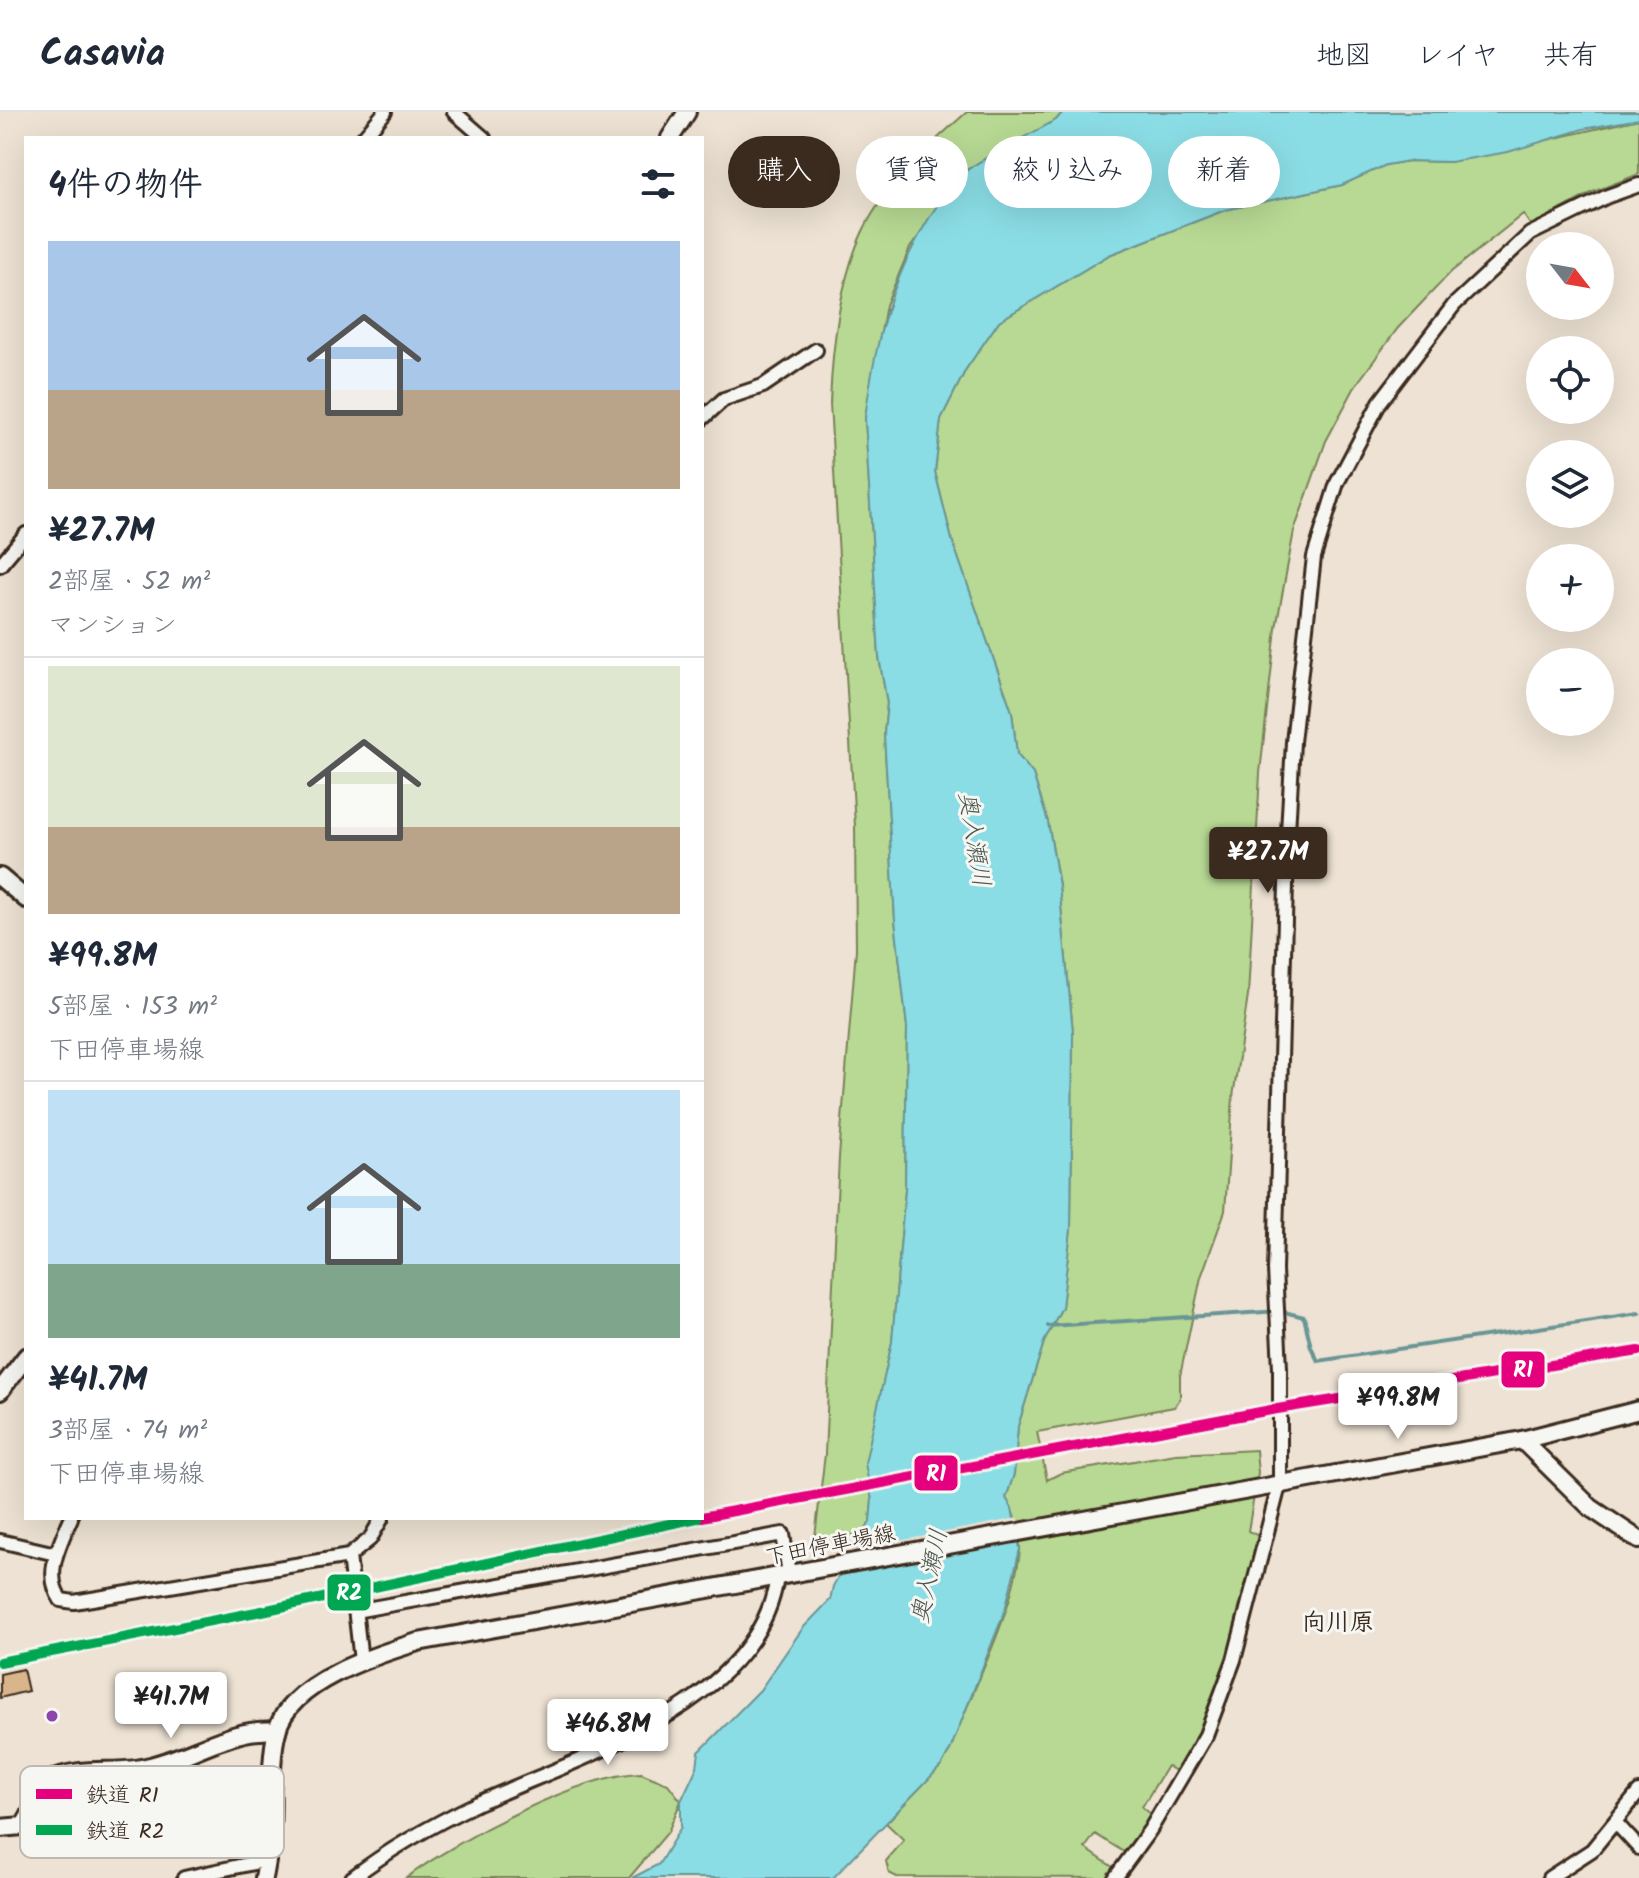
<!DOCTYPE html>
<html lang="ja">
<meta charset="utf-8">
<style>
body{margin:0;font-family:Kalam,"Klee One",sans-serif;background:#f6f6f7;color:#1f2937;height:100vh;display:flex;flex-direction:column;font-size:30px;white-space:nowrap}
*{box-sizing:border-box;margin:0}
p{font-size:26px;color:#747a83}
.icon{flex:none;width:44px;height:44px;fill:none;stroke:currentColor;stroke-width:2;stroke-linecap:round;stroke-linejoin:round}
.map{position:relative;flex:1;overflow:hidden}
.side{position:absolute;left:24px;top:24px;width:680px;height:1384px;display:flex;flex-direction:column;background:#fff;border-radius:0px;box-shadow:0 8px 32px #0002}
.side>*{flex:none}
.hud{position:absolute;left:728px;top:24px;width:760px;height:72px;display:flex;gap:16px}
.needle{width:52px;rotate:121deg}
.tools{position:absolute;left:1526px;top:120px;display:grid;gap:16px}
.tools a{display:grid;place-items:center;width:88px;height:88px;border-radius:50%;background:#fff;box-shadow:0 8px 32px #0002;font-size:40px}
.price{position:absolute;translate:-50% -68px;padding:0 18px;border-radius:8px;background:#fff;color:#222;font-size:26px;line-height:52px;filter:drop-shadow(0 2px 4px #0008)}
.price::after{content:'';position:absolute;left:50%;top:48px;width:24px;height:18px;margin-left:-12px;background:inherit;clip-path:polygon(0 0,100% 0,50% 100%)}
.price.selected{background:#3b2a1e;color:#fff}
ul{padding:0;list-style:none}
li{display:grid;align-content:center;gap:16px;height:424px;padding:0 24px}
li+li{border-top:2px solid #e0e1e3}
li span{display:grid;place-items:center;height:248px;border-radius:0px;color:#555}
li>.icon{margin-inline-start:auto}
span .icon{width:144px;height:144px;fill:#fffc;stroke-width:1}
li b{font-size:34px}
h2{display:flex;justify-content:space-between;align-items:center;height:96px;padding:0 24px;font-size:34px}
.pill{padding:0 28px;border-radius:36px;background:#fff;box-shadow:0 8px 32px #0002;font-size:28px;line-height:72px}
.pill.selected{background:#3b2a1e;color:#fff}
header{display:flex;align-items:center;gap:48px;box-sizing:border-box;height:112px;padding:0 40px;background:#fff;border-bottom:2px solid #e0e1e3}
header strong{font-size:38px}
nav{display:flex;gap:44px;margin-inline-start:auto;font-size:28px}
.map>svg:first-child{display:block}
.green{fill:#b7d993;stroke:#798258;stroke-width:2}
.water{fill:#8bdde5;stroke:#6b9595;stroke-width:2}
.pier{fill:#ede2d3}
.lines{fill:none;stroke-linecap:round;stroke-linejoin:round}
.stream{stroke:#6b9595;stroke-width:4}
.building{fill:#d8b58a;stroke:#3b2a1e;stroke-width:2}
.street-casing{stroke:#3b2a1e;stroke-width:18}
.secondary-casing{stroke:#3b2a1e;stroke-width:22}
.street{stroke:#f6f6f2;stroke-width:12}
.secondary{stroke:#f6f6f2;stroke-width:16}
.rail-1-casing{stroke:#f6f6f2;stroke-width:16}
.rail-2-casing{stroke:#f6f6f2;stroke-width:16}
.rail-1{stroke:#e5007d;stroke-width:10}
.rail-2{stroke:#00a651;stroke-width:10}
.bus-dot{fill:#8e44ad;stroke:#f6f6f2;stroke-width:3}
.labels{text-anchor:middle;stroke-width:6;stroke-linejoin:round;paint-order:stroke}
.street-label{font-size:22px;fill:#3b2a1e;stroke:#f6f6f2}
.water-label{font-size:24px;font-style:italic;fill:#4f5750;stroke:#f6f6f2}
.neighbourhood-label{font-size:24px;font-weight:bold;fill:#3b2a1e;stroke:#f6f6f2}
.key{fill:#f6f6f2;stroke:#beb9b2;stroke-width:2}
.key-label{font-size:22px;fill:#3b2a1e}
.line-badge{stroke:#f6f6f2;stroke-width:3}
.badge-label{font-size:22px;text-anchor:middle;font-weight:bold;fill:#fff}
</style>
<header>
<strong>Casavia</strong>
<nav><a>地図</a><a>レイヤ</a><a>共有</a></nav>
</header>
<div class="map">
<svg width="1639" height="1766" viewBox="0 0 1639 1766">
<rect width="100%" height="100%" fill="#ede2d3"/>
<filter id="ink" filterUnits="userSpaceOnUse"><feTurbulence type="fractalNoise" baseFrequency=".0125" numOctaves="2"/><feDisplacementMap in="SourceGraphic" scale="16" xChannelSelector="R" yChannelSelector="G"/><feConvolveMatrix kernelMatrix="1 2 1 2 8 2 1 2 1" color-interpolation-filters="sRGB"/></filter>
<g filter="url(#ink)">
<!-- green -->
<g class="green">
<path d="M967 0H1063L1056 8 968 57 910 136 886 193 865 306 879 545 887 591 884 622 895 808 907 915 905 1078 892 1230 866 1351 872 1388 870 1410 862 1422 821 1427 815 1425 825 1342 839 1045 856 837 855 714 830 292C832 236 839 170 863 119 886 72 928 34 967 0Z"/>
<path d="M1639 7V62L1593 80 1531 114 1523 102 1451 160 1398 216 1356 273 1326 329 1294 419 1276 516 1260 661 1248 884 1233 985 1225 1099 1201 1165 1180 1264V1287L1174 1295 1037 1320 1047 1368 1061 1361 1176 1342 1256 1338 1258 1361 1248 1419 1261 1425 1229 1546 1207 1605 1178 1660 1167 1654 1142 1695 1152 1703 1127 1742 1095 1722 1085 1736 1117 1758 1110 1766 897 1765 889 1761 886 1749 904 1728 886 1711 942 1653 950 1638C973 1574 1011 1508 1020 1439 1021 1424 1014 1399 1006 1386L1014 1362 1018 1314 1044 1230 1062 1195 1071 1117 1073 920 1059 774 1048 710 1033 662 1017 642 1012 600 952 428 935 360 941 307 966 257 999 209 1109 143 1225 98 1342 73 1385 53 1409 49 1450 50Z"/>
<path d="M641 1661 668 1672 681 1689 668 1720 629 1766H406C457 1728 578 1663 641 1661Z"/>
</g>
<!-- water -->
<path class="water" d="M1063 0H1639V7L1583 17 1508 40 1450 50 1409 49 1386 53 1342 73 1225 98 1109 143 999 209 966 257 941 307 935 360 952 428 1012 600 1017 642 1033 662 1048 710 1059 774 1073 920 1071 1117 1062 1195 1044 1230 1018 1314 1014 1362 1006 1386 1012 1396 1020 1437 1005 1498 950 1638 942 1653 833 1766H632L659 1752 681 1715V1689L697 1655 699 1640 760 1578 803 1516 830 1488 833 1474 870 1410 872 1388 865 1351 892 1230 905 1078 907 915 895 808 884 622 887 591 879 545 865 306C875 230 890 169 931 103 941 87 955 67 970 56 997 38 1028 24 1056 8Z"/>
<!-- pier -->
<path class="pier" d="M1018 1406 1022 1426 835 1461 847 1439Z"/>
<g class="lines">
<!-- stream -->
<path class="stream" d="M1048 1214 1280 1199 1304 1205 1311 1235 1318 1249 1639 1201"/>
</g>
<!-- building -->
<path class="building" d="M23 1557 28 1579 0 1586V1562Z"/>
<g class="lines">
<defs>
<g id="street">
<path d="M454 0 484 26"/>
<path d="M363 26 385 0"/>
<path d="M702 307 724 287 763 274 816 238"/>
<path d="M0 453 26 422"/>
<path d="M71 1406C60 1432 43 1462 61 1488L74 1490 349 1444 370 1427 382 1406"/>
<path d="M0 1429 56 1442"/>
<path d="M349 1444 361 1549"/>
<path d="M355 1499 783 1422 789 1462"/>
<path d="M1616 1711 1639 1736"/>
<path d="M184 1766 267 1748"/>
<path d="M352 1766C391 1736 434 1712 478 1691 579 1645 759 1593 777 1465"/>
<path d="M1115 1766 1150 1718 1206 1623 1234 1548 1280 1370V1256L1275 1158 1287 738 1293 630 1314 445 1337 371 1380 290 1454 193 1530 122 1608 84 1639 73"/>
<path d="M1549 1766 1592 1738 1639 1680"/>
</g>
<g id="secondary">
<path d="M670 26 687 0"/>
<path d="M0 765 26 787"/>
<path d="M0 1279 26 1245"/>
<path d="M1522 1328 1591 1396 1639 1428"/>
<path d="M0 1716 23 1714C34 1702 37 1676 51 1668 74 1655 111 1661 136 1657 185 1650 228 1614 277 1619"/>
<path d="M264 1766C267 1750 270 1733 271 1717 273 1685 269 1650 277 1619 289 1570 375 1543 418 1530L1522 1328 1639 1298"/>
</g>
</defs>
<!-- street casing -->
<use href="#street" class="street-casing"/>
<!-- secondary casing -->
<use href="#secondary" class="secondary-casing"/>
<!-- street -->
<use href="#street" class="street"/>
<!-- secondary -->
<use href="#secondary" class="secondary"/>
<defs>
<path id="rail-1" d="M702 1405 1271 1298 1639 1239"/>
<path id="rail-2" d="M0 1550 267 1498 697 1406"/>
</defs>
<!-- rail-1 casing -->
<use href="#rail-1" class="rail-1-casing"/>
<!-- rail-2 casing -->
<use href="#rail-2" class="rail-2-casing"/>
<!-- rail-1 -->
<use href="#rail-1" class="rail-1"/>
<!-- rail-2 -->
<use href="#rail-2" class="rail-2"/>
</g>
</g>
<!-- markers -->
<circle class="bus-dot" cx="52" cy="1604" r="7"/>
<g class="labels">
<!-- street labels -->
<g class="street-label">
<text transform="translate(830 1432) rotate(-11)" y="8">下田停車場線</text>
</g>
<!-- water labels -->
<g class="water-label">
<text transform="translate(975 727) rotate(81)" y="8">奥入瀬川</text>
<text transform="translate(929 1464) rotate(-78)" y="8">奥入瀬川</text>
</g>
<!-- neighbourhood labels -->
<g class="neighbourhood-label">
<text x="1338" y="1518">向川原</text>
</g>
</g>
<!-- legend -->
<rect x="20" y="1654" width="264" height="92" rx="12" class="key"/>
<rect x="36" y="1677" width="36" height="10" fill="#e5007d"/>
<rect x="36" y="1713" width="36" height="10" fill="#00a651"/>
<g class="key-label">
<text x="86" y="1690">鉄道 R1</text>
<text x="86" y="1726">鉄道 R2</text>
</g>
<g class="line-badge">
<rect x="1500" y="1238" width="46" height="39" rx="8" fill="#e5007d"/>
<rect x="913" y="1342" width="46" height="38" rx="8" fill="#e5007d"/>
<rect x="326" y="1461" width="46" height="39" rx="8" fill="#00a651"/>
</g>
<g class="badge-label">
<text x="1523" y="1265">R1</text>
<text x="936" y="1369">R1</text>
<text x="349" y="1488">R2</text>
</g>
</svg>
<div class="tools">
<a><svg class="needle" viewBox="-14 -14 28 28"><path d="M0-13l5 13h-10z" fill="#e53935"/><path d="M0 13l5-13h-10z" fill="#747a83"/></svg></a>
<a><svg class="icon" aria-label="locate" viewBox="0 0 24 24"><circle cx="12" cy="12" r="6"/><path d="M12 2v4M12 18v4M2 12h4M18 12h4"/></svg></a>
<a><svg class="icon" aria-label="layers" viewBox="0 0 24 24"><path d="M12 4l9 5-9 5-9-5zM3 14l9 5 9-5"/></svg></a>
<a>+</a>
<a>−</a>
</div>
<b class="price selected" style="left:1268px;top:783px">¥27.7M</b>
<b class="price" style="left:1398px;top:1329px">¥99.8M</b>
<b class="price" style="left:171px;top:1628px">¥41.7M</b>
<b class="price" style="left:608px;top:1655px">¥46.8M</b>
<div class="hud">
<a class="pill selected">購入</a>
<a class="pill">賃貸</a>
<a class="pill">絞り込み</a>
<a class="pill">新着</a>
</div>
<section class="side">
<h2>4件の物件<svg class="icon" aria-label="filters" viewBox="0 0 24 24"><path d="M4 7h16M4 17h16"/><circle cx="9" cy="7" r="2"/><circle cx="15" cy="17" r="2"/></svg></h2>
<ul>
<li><span style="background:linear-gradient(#a9c7e8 60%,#b9a48a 0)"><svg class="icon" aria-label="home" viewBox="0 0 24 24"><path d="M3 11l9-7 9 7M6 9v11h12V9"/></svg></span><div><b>¥27.7M</b><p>2部屋 · 52 m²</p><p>マンション</p></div></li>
<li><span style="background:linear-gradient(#dfe7d0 65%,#b9a48a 0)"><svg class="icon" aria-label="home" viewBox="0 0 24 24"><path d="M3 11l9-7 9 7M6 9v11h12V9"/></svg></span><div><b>¥99.8M</b><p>5部屋 · 153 m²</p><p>下田停車場線</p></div></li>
<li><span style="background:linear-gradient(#bfe0f5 70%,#7fa58c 0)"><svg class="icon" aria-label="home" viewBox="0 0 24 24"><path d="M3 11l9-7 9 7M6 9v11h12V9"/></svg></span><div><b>¥41.7M</b><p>3部屋 · 74 m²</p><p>下田停車場線</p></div></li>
</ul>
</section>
</div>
